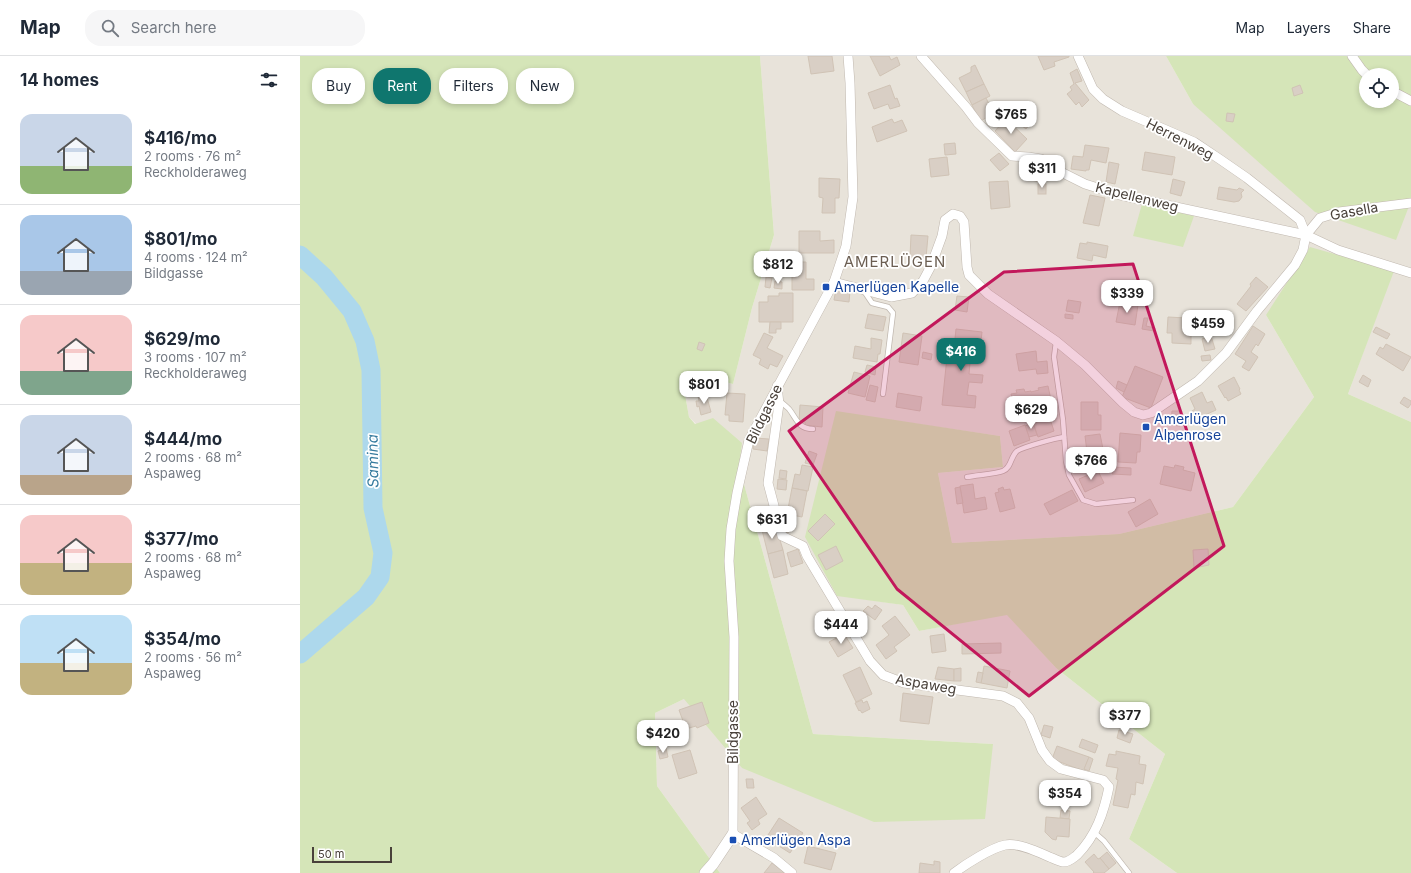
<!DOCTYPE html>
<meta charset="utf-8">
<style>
body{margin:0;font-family:Inter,sans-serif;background:#f6f6f7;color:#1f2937;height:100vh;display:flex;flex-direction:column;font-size:15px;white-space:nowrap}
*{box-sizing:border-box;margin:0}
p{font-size:13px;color:#747a83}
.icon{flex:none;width:22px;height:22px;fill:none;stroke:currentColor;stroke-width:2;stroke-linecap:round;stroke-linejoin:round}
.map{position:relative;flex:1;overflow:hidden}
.drawer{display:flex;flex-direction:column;background:#fff;width:300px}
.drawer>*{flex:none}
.guide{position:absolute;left:12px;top:12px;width:380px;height:36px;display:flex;gap:8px}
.buttons{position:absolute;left:1059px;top:12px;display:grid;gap:8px}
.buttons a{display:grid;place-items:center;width:40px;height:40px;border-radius:50%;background:#fff;box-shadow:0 2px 6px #0003;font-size:20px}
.scale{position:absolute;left:12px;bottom:10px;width:80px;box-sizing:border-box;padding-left:4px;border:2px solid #49413a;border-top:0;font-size:11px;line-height:14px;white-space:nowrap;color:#49413a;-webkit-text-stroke:3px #fff;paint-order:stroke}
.price{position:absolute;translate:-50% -34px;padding:0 9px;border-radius:8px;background:#fff;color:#222;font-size:13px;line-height:26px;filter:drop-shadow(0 1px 2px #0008)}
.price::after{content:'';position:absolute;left:50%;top:24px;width:12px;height:9px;margin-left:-6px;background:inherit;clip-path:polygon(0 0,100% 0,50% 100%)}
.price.selected{background:#0f766e;color:#fff}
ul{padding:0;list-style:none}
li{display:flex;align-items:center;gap:12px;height:100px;padding:0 20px}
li+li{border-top:1px solid #e0e1e3}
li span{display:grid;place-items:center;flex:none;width:112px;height:80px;border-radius:12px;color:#555}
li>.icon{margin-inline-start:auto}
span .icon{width:48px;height:48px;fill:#fffc;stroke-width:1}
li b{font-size:17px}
h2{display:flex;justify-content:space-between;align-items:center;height:48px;padding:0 20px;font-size:17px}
.pill{padding:0 14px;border-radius:16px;background:#fff;box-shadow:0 2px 6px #0003;font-size:14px;line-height:36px}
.pill.selected{background:#0f766e;color:#fff}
header{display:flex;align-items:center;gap:24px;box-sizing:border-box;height:56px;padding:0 20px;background:#fff;border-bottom:1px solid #e0e1e3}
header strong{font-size:19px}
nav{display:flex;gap:22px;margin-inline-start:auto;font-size:14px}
.search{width:280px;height:36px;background:#f6f6f7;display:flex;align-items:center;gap:10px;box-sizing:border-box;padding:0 14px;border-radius:16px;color:#747a83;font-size:15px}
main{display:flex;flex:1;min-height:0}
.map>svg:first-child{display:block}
.residential{fill:#e8e3da}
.green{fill:#d5e5b8;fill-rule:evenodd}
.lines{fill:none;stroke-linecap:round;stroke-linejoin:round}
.river{stroke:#add8ec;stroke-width:19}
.building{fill:#d9cfc5;stroke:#d0c3b5}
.service-casing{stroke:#c0b8af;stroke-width:6}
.minor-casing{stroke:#c0b8af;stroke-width:10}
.tertiary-casing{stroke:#c0b8af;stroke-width:12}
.service{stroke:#fff;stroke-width:4.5}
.minor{stroke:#fff;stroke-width:9}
.tertiary{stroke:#fff;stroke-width:11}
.marked{fill:#c2185b;fill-opacity:0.2;stroke:#c2185b;stroke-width:3;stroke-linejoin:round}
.transit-dot{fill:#1a4fb4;stroke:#fff;stroke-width:1.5}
.labels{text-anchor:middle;stroke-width:3.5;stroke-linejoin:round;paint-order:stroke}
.street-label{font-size:14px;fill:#49413a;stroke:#fff}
.transit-label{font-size:14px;fill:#164399;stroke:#fff;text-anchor:start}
.neighbourhood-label{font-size:15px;letter-spacing:1px;fill:#6b5e52;stroke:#fff}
.water-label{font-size:15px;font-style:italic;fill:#367b9e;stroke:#fff}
</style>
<header>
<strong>Map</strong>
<div class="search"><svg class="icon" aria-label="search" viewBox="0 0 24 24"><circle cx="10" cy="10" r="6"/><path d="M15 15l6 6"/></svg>Search here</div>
<nav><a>Map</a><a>Layers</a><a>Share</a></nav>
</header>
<main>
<section class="drawer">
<h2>14 homes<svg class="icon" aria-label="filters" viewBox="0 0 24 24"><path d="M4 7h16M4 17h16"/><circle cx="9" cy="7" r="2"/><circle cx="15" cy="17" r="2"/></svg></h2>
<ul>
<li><span style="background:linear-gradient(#c9d6e8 65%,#8fb573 0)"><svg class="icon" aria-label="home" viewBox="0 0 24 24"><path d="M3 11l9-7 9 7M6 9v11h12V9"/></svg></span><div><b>$416/mo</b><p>2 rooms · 76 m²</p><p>Reckholderaweg</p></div></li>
<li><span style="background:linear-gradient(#a9c7e8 70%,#9aa5b1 0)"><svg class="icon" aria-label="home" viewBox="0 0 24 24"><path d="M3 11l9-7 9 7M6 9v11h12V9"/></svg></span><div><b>$801/mo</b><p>4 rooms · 124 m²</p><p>Bildgasse</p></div></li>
<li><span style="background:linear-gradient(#f6c9c9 70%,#7fa58c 0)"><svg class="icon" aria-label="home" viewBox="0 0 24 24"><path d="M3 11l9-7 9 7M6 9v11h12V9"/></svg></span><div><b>$629/mo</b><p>3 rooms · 107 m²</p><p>Reckholderaweg</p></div></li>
<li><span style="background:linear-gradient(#c9d6e8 75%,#b9a48a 0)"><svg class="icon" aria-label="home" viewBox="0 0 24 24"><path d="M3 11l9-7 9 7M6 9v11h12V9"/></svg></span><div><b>$444/mo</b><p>2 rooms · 68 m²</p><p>Aspaweg</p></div></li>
<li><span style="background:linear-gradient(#f6c9c9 60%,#c2b280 0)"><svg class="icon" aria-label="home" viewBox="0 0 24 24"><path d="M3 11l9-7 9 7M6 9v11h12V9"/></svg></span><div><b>$377/mo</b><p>2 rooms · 68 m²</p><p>Aspaweg</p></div></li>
<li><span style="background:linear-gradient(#bfe0f5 60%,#c2b280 0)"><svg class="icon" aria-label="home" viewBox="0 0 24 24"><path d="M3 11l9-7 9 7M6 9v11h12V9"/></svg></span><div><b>$354/mo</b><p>2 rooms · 56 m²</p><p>Aspaweg</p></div></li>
</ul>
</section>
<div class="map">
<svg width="1111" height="817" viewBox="0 0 1111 817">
<rect width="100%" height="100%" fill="#f5f1ec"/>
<!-- residential -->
<path class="residential" d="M460 0H866L893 48 1111 145V366L1048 338 1093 215 966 259 1014 341 933 451 819 478 652 487 638 417 703 411 700 380 536 356 537 539 603 549 619 575 707 558 756 612 865 698 829 783 877 817H420L357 730 355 657 384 643 407 636 442 712 693 688 513 678 439 410 389 361 383 327 401 320 433 328 452 252 474 179Z"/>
<!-- green -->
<g class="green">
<path d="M0 0H460L474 179 452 252 433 328 401 320 383 327 389 361 395 368 413 362 442 387 439 410 513 678 693 688 685 763 574 766 442 712 384 643 355 657 357 730 420 817H0Z"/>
<path d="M866 0H1111V145L1096 184 1015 156 893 48ZM1066 19H1092V45H1066Z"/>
<path d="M842 148 894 160 883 191 833 180Z"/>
<path d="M1010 191 1094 215 1048 338 1111 366V817H877L829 783 865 698 756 612 707 559 619 575 603 549 537 540 505 481 536 355 700 380 703 411 638 417 652 487 819 478 933 451 1014 341 966 259Z"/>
</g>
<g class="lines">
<!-- river -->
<path class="river" d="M0 199 24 221 52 255 65 285 71 314 73 452 83 497 80 521 66 541 0 598"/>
</g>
<!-- building -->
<g class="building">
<path d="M508 0H532L534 15 511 18Z"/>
<path d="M570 0H589L591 4 597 1 600 9 580 20Z"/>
<path d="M738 0H769V1L754 6 755 10 744 14Z"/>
<path d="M675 9 684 28 666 36 659 22 671 16V11Z"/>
<path d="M777 13 782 25 775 27 789 44 782 51 779 46 776 49 767 38 772 34 770 31 774 28 770 17Z"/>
<path d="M684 28 690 40 672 49 666 36Z"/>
<path d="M590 29 595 43 597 42 600 50 590 53 588 48 574 53 568 37Z"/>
<path d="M1000 29 1003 37 994 40 992 32Z"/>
<path d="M686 42 694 58 680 65 672 49Z"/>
<path d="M717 56 730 68 726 73 711 61Z"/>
<path d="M927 57 935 58 933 66 926 65Z"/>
<path d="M703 60 727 83 715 96 695 75 703 66 700 63Z"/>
<path d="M592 63 594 67 602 64 607 75 577 86 572 71Z"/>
<path d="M655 87 656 98 645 99 644 88Z"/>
<path d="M785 89 809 92 806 107 791 104 789 114H786V115L771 113 773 100 783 101Z"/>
<path d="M845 96 875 101 872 119 842 114Z"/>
<path d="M699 97 709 108 700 115 690 104Z"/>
<path d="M647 101 649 119 631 121 629 103Z"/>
<path d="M809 106 819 108 815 128 806 126Z"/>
<path d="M732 110 744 112 742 126 730 124Z"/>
<path d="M519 122 540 123 539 142H535V157H522L523 142 519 141Z"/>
<path d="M873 123 885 126 881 140 870 137Z"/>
<path d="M708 125 710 151 691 153 689 126Z"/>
<rect x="738" y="128" width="8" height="10"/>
<path d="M919 131 937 134 939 132 944 134 941 137 942 141 939 145 934 146 917 143Z"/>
<path d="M790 139 805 142 799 170 783 167Z"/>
<path d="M499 175H520V185L534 184V197H499Z"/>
<path d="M611 179 628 180 626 202 610 201Z"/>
<path d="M787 186 808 190 806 202 793 199 792 205 777 202 780 187 787 188Z"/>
<path d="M492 201H499V206H506V223H514V234H492Z"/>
<path d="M466 221 472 222 470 232 465 231Z"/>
<path d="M956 221 968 231 946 255 937 248 951 230 950 228Z"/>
<path d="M475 225 482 226V233L474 232Z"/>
<path d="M536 233 550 235 549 246 534 244Z"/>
<path d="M479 237H493V266H459V246H468V240H479Z"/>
<path d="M657 240 669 241 667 256 655 254Z"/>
<path d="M768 244 781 246 779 257 766 255Z"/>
<path d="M820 246 838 249 835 269 816 266Z"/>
<path d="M568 258 586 261 583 275 565 272Z"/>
<path d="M765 258 773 259V263L765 262Z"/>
<path d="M868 261 886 262 885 275H891V288L872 287V277H867Z"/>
<path d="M844 262H848L846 270 855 272 854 275 842 273Z"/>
<path d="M470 266H481V273H476V277H469Z"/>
<path d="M953 270 965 278 958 290 956 288 951 296 958 301 949 315 942 311 946 305 935 298Z"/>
<path d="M1076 271 1090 278 1087 283 1073 276Z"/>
<path d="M656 273 682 276 681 285 672 284 669 318 683 319 682 327 669 326 667 339 676 340 675 352 642 349 647 301 653 302Z"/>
<path d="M464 277 473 281 467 292 483 300 477 311 470 308 468 313 459 308 461 303 453 299Z"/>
<path d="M603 277 622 280 618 309 599 306Z"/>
<path d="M911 280 915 293 905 295 902 283Z"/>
<path d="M571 282 582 284 580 298H578L577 306 553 302 555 290 571 293Z"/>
<path d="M399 286 405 288 402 295 397 293Z"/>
<path d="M1086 288 1111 301 1103 315 1076 298 1080 291 1083 293Z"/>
<path d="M736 295 737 306 747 305 748 317 737 318 736 313 719 315 716 298Z"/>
<path d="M623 296 632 298 631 304 622 302Z"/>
<path d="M910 299 911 304 902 305 901 300Z"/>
<path d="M567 309 576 311 575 319 565 316Z"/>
<path d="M835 310 863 321 851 352 822 341Z"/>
<path d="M554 316 570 320 565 341 548 337Z"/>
<path d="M1063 319 1071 324 1068 331 1059 326Z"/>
<path d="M934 321 940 333 939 334 941 338 928 345 926 341 925 342 918 330Z"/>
<path d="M818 325 827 329 824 336 816 332Z"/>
<path d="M570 329 578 331 575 346 566 344Z"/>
<path d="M748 330 751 344 714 351 711 338 717 337 716 334 724 333 725 336 731 335V336L739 334 738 332Z"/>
<path d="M902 336 907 347 912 345 916 354 896 363 892 355 895 353 890 342Z"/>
<path d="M427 337 445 338 443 366 429 365V359H425Z"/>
<path d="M598 337 622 341 620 355 596 351Z"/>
<path d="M406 338 411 356 401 359 399 350 397 351 396 345H399L398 340Z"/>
<path d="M1104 341 1111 345V348L1108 352 1100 347Z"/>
<path d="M781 346H798V359H801V374H781Z"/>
<path d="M500 349 523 351 522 371 505 369V366H499Z"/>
<path d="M872 355H882L880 370 871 369Z"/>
<path d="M749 360 754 375 738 381 733 366Z"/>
<path d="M733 367 737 379 729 381 725 370Z"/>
<path d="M725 369 730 384 714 390 709 375Z"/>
<path d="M820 377 841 379 840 396H837L836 407 818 406Z"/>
<path d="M800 378 803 393 787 396 785 380Z"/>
<path d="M454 382 469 383 467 395 453 393Z"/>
<path d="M509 395 517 398 513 409 505 407Z"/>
<path d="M502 409 513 411 508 435 492 432 495 418 500 419Z"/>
<path d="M875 409 884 411 883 414 895 417 891 435 860 428 864 410 874 412Z"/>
<path d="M812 411 831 412V419L812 418Z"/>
<path d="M480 414 487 415 486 423 479 422Z"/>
<path d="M798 415 804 427 785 436 779 423Z"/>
<path d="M478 423 487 424 486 434 477 433Z"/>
<path d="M673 428 675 443 685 441 687 453 664 457 660 430Z"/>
<path d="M660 431 663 447 657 448 655 432Z"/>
<path d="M703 431 704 434 710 433 715 452 700 456 695 437 699 436 698 433Z"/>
<path d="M492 432 507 435 502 461 487 458Z"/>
<path d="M772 434 778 445 750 459 744 448Z"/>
<path d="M850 443 858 458 836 471 828 456Z"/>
<path d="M487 458 493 459 490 476 489 475 488 477 485 476 483 474Z"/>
<path d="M525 458 535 468 518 485 508 475Z"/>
<path d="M476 471 483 494 468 498 462 474Z"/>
<path d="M536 490 543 505 526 514 518 499Z"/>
<path d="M498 493 503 507 491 511 487 497Z"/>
<path d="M908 493 909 509 894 512 893 494Z"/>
<path d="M483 494 488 518 474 522 468 498Z"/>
<path d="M575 549 582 554 575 564 563 555 568 550 572 553Z"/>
<path d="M595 560 610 579 594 591 597 595 586 603 576 589 589 579 582 570Z"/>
<path d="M544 578 553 592 538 601 529 586Z"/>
<path d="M644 578 646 595 632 597 630 580Z"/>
<path d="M701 587V597L662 598V588Z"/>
<path d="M684 610 710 615 707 632 681 627Z"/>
<path d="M560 611 572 638 556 646 543 619Z"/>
<path d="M638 611 654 613V625L635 623Z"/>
<path d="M661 612V625H654V613Z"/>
<path d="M678 616 683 617 681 627 676 626Z"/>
<path d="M603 637 633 641 629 668 600 665Z"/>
<path d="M562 644 563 647 567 645 570 653 562 657 560 654 559 655 555 647Z"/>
<path d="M402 646 409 667 397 672 396 670 386 673 379 654Z"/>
<path d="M744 669 753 671 750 682 741 679Z"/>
<path d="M819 674 833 678 830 687 817 682Z"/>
<path d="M782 683 798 689 795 697 779 691Z"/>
<path d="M757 690 789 701 784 715 752 703Z"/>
<path d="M366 692 368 701 360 703 358 695Z"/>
<path d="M390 694 397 717 379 723 372 699Z"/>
<path d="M816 695 840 700 839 708 846 709 843 728 836 726 835 739 831 738 828 752 813 749 818 724 816 723 818 712 806 710 809 698 816 699Z"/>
<path d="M789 701 793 703 789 715 784 713Z"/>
<path d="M446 723H453L454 732H447Z"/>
<path d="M456 741 467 758 458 764 460 768 452 774 447 767 450 765 441 752Z"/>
<path d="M761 754 770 755 769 763 760 762Z"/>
<path d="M746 761 770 763 769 781 757 780 756 784 752 783 745 776Z"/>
<path d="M479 762 503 777 490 797 466 782Z"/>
<path d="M508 790 536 797 531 814 504 807Z"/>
<path d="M807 796 816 807 809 813 800 802Z"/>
<path d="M794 798 798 803 800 802 809 813 804 817H793L794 816 785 806Z"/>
<path d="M634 805 640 806V817H619L620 807 634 809Z"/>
<path d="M472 807 485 817H464Z"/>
</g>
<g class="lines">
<defs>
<g id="service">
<path d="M564 235 572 247 588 251 593 257 583 338"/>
<path d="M756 286 754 301 763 364 766 405 769 419 783 444 796 448 833 444"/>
<path d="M479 344C482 347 486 350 489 353 497 363 498 373 513 373"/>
<path d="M667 421C676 419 696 418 703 415 712 411 710 401 717 395 723 391 756 382 764 381"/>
<path d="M795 777 804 785 829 817"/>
</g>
<g id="minor">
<path d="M621 0 666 51 678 67 712 100 728 101 741 103 763 117 785 128 820 139 1006 179 1038 194 1111 217"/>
<path d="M1052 0 1062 14 1067 19"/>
<path d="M1092 35 1111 45"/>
<path d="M1006 179 1020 162 1039 156 1111 147"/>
<path d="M534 226 591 241 612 237 623 225 631 210 642 180 645 164 653 158 660 160 664 166 667 211 669 219 688 238 756 285 785 309 823 347 834 356 843 359 851 357 898 325 926 297 957 255 995 209 1003 194 1006 179 1000 164 947 122 921 104 894 86 822 55 803 43 793 33 778 0"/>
<path d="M477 330 479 348 468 427 482 480 503 490 507 500 570 605 583 619 604 627 703 640 717 647 729 662 742 694 750 705 761 713 803 724 809 731C804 756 796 780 777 799 773 802 769 806 764 806 760 806 755 803 752 802 740 797 718 786 705 789 691 792 666 808 654 817"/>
<path d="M492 817 474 802 433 778 434 581 429 505 431 473 437 437 449 384 534 226 546 190 553 141 550 27 548 0"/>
</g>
<path id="tertiary" d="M405 817 413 808 433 778"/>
</defs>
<!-- service casing -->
<use href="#service" class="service-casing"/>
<!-- minor casing -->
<use href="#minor" class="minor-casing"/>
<!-- tertiary casing -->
<use href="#tertiary" class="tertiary-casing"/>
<!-- service -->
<use href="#service" class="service"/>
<!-- minor -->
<use href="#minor" class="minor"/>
<!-- tertiary -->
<use href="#tertiary" class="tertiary"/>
</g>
<!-- marked area -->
<path class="marked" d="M833 208 924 490 729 640 597 533 489 375 704 216Z"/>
<!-- markers -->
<g class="transit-dot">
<rect x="522" y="227" width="8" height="8" rx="2"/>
<rect x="842" y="367" width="8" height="8" rx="2"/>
<rect x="429" y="780" width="8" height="8" rx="2"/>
</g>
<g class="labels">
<!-- street labels -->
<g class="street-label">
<text transform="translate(880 83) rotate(27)" y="5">Herrenweg</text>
<text transform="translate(837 141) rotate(14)" y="5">Kapellenweg</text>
<text transform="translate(1054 155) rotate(-10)" y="5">Gasella</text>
<text transform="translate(464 358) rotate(-64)" y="5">Bildgasse</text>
<text transform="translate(626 628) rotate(10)" y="5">Aspaweg</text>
<text transform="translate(433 676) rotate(-90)" y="5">Bildgasse</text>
</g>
<!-- transit labels -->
<g class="transit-label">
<text x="534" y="236">Amerlügen Kapelle</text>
<text x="854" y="368">Amerlügen<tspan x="854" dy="16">Alpenrose</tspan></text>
<text x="441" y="789">Amerlügen Aspa</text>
</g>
<!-- neighbourhood labels -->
<g class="neighbourhood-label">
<text x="595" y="211">AMERLÜGEN</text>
</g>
<!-- water labels -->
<g class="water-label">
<text transform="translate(73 405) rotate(-91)" y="5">Samina</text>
</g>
</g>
</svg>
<div class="buttons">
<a><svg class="icon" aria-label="locate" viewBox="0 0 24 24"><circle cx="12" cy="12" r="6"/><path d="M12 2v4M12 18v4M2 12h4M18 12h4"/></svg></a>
</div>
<div class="scale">50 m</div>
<b class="price" style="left:711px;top:79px">$765</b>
<b class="price" style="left:742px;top:133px">$311</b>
<b class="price" style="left:478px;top:229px">$812</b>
<b class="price" style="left:827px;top:258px">$339</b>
<b class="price" style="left:908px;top:288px">$459</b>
<b class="price selected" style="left:661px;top:316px">$416</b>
<b class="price" style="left:404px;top:349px">$801</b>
<b class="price" style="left:731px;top:374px">$629</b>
<b class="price" style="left:791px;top:425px">$766</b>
<b class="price" style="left:472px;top:484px">$631</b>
<b class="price" style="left:541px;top:589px">$444</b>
<b class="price" style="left:825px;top:680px">$377</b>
<b class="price" style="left:363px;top:698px">$420</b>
<b class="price" style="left:765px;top:758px">$354</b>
<div class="guide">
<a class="pill">Buy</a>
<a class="pill selected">Rent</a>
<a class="pill">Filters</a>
<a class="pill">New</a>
</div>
</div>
</main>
